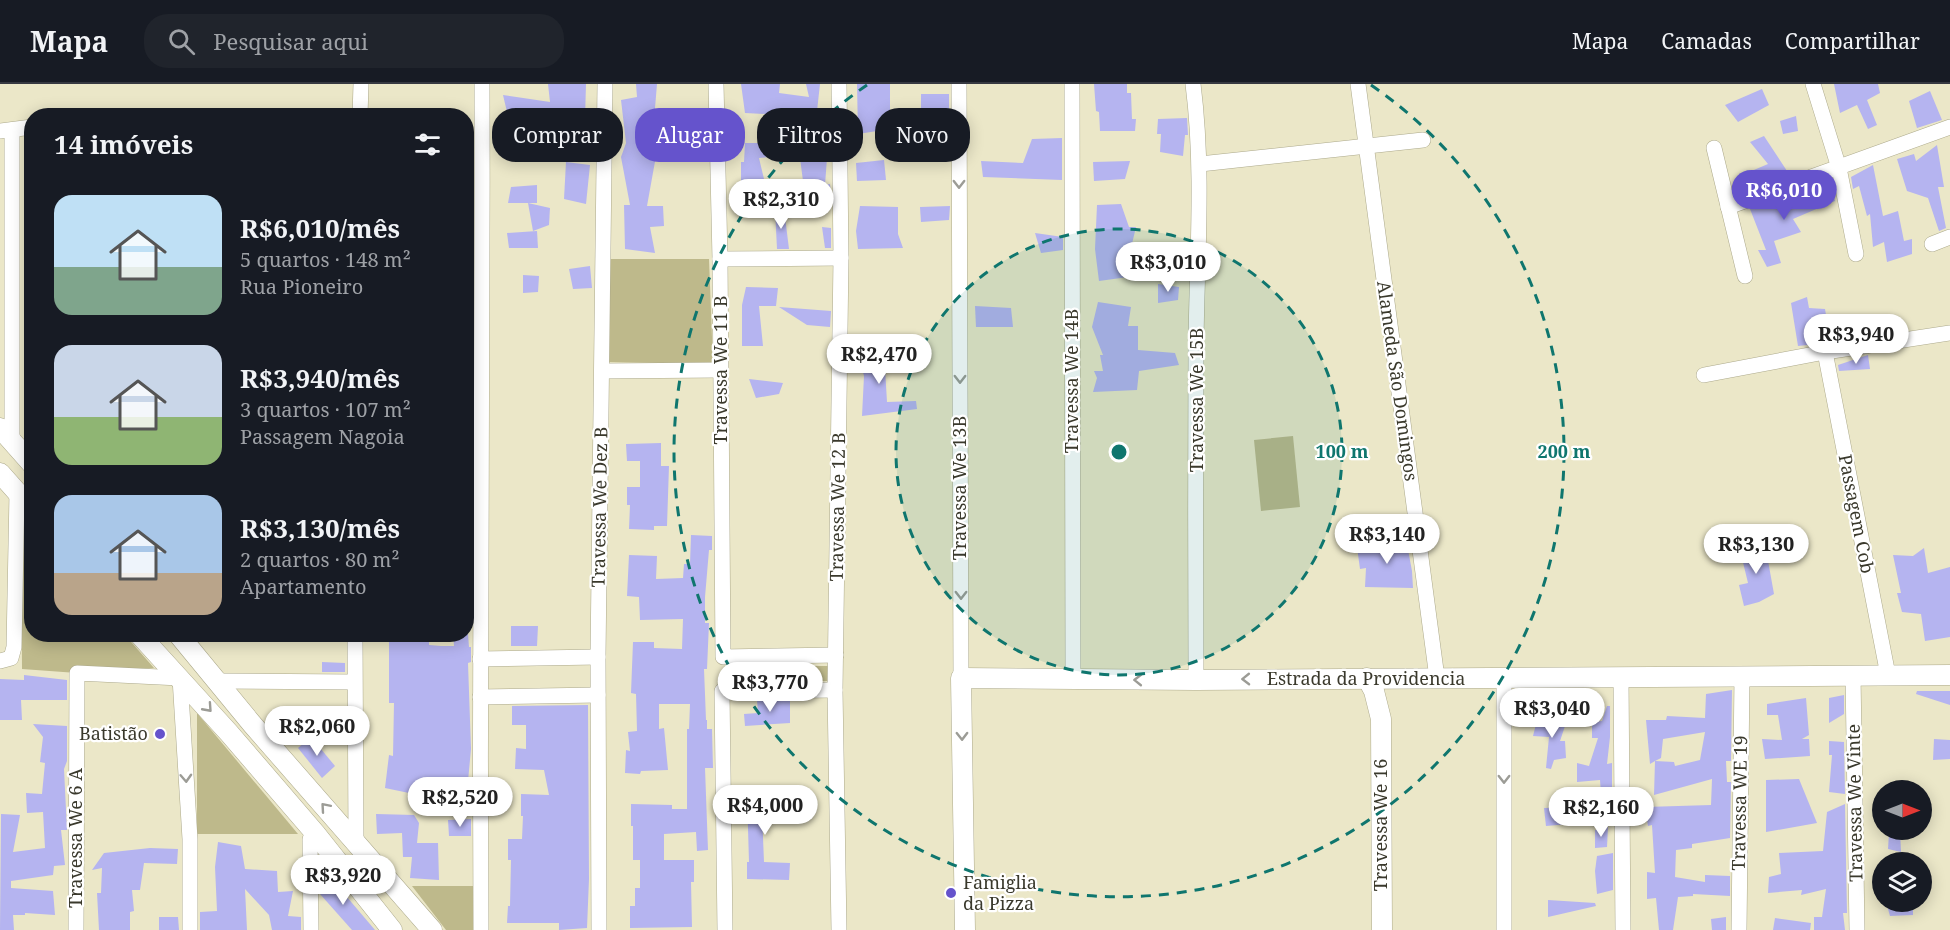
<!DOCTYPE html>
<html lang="pt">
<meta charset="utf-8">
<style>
body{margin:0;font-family:"Noto Serif",serif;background:#20242c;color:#f1f3f6;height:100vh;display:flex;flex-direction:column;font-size:22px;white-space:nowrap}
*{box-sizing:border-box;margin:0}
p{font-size:20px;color:#9ea1a6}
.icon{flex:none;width:33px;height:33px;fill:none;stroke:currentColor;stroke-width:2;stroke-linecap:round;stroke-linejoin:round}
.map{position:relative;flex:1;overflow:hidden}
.panel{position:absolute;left:24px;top:24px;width:450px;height:534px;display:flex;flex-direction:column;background:#171b24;border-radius:24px;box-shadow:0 3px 15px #0003}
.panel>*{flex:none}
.top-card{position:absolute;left:492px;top:24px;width:570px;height:54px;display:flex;gap:12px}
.needle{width:39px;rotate:90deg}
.controls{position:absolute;left:1872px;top:696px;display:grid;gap:12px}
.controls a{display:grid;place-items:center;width:60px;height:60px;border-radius:50%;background:#171b24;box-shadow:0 3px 15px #0003;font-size:30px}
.price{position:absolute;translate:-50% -51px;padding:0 14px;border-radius:21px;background:#fff;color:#222;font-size:20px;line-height:39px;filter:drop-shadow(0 2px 3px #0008)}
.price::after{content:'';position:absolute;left:50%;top:36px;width:18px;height:14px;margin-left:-9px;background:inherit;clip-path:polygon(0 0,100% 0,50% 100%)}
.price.selected{background:#6553cc;color:#fff}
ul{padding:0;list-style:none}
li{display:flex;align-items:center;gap:18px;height:150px;padding:0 30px}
li span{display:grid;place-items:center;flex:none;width:168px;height:120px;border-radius:18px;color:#555}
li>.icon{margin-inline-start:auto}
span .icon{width:72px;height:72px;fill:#fffc;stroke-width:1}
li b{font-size:26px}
h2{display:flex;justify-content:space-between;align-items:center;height:72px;padding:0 30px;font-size:26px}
.chip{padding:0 21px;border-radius:24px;background:#171b24;box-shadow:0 3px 15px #0003;font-size:21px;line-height:54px}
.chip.selected{background:#6553cc;color:#fff}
header{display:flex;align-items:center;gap:36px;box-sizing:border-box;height:84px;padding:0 30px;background:#171b24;border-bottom:2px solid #363941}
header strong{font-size:28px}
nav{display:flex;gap:33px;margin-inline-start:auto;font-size:21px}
.search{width:420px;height:54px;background:#20242c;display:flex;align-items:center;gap:15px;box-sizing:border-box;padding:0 21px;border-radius:24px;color:#9ea1a6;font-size:22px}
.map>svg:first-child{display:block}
.green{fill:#beb98b}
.building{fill:#b5b4f0;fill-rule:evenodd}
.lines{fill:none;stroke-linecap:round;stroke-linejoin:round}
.minor-casing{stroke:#aca98b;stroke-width:16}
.major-casing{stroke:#aca98b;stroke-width:21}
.minor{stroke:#fff;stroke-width:15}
.major{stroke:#fff;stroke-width:20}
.oneway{stroke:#9c9c96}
.ring{fill:none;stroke:#0f766e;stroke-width:3;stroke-dasharray:10 8}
.poi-dot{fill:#6553cc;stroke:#fff;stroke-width:2}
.labels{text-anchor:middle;stroke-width:4.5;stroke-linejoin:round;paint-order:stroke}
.street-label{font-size:18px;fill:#3a392c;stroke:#fff}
.poi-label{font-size:18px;fill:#3a392c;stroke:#fff;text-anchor:end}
.centre{fill:#0f766e;stroke:#fff;stroke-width:3}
.ring-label{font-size:18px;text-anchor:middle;font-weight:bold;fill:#0f766e;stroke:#fff;stroke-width:4.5;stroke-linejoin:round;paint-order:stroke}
</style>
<header>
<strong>Mapa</strong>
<div class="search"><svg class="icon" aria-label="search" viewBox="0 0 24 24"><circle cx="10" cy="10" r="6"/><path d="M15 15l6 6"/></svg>Pesquisar aqui</div>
<nav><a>Mapa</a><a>Camadas</a><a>Compartilhar</a></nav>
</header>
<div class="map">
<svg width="1950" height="846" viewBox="0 0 1950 846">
<rect width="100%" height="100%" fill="#ebe7c8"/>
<!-- green -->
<g class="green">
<path d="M608 175H709L713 280 608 278Z"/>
<path d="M1293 352 1300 423 1261 427 1254 356Z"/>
<path d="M21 430 31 442 32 550 125 551 154 584 77 589 22 585Z"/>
<path d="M727 582H831V597H726Z"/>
<path d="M197 629 298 750H197Z"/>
<path d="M412 802H475L476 846H446Z"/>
</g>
<!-- building -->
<g class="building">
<path d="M548 0H586L585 35H590L589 55 564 50 565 30 507 28 503 11 550 18Z"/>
<path d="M636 0H657L654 36 657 37 659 54H665L666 71 656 72 647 122H663L664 142 650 143 655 169 625 165 624 121H630L621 73 626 59 621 16 637 13Z"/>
<path d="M741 0H780L779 9 809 13 806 0H820L816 36H814L813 30 786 26V31L745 29Z"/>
<path d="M857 0H890V29H887L890 45 858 50Z"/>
<path d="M1094 0H1127V9H1131L1132 35H1136L1135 47H1100L1099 28 1096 27Z"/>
<path d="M1834 0H1878L1880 9 1867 16 1877 41 1868 45 1857 21 1840 29Z"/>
<path d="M1762 5 1769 21 1738 38 1725 21Z"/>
<path d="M1930 7 1942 36 1917 44 1909 17Z"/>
<path d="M921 10H949V27L921 30Z"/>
<path d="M1796 32 1798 47 1783 50 1780 37Z"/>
<path d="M1187 34 1188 51H1185L1183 72 1160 68 1161 50H1157L1158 35Z"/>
<path d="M1764 52 1789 90 1745 106 1742 91 1768 80 1750 58Z"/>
<path d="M793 53 830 54V74H827L825 101 830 100 831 116 802 119 803 97 800 74H794Z"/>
<path d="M1062 54V96L983 93 981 77 1023 79 1032 55Z"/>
<path d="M745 59H765L769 73 759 74 764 95 741 97V78H744Z"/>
<path d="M1937 61 1944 103H1938L1946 144 1939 147 1928 114 1907 107 1897 75 1914 70 1916 77Z"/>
<path d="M884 76 886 96 857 97 856 79Z"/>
<path d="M1130 77 1125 95 1094 97 1093 78Z"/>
<path d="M566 78 590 81 586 120 564 115Z"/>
<path d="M1873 81 1883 132 1898 127 1904 157 1912 155V170L1887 178 1884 158 1873 163 1870 130 1867 132 1859 102 1853 105 1851 93Z"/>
<path d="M1832 100 1835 117 1793 135 1801 148 1774 157 1781 179 1767 183 1758 166H1766L1750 125 1785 113 1790 123 1818 113 1815 107Z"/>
<path d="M537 101V119H508L511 103Z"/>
<path d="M528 119 550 124 549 141 533 147Z"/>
<path d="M1121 120 1129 143H1136L1131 164 1123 163 1128 193 1099 197 1095 165 1097 121Z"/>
<path d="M860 122 898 123V150L903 164 858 165 856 147Z"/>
<path d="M950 122 949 136 921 138 920 123Z"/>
<path d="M775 125H784L789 165H777Z"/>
<path d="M822 143 831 144V164H825Z"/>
<path d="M537 147 538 164H509L507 149Z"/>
<path d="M1035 149 1063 153V166L1041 169Z"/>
<path d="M590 182 592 204 573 205 569 185Z"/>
<path d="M523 191 539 192 538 208 523 209Z"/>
<path d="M1158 200 1179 203 1178 216 1158 219Z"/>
<path d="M746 203 778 204 776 222H759L763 262H742V221Z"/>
<path d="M1807 213 1809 224 1825 225 1829 249H1814L1816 260 1798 262 1791 219Z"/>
<path d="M1098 218 1131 223 1128 242H1138V266L1175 269 1179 281 1139 287 1137 306 1093 308 1097 294 1094 287H1103L1100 271H1103L1092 243Z"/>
<path d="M975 222 1011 224 1013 243H976Z"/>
<path d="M779 223 831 227 830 243 807 241Z"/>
<path d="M466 259H472V276L466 277Z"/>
<path d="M857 266 891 269 892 283 885 284 887 318 916 317 917 325 862 332 864 292Z"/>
<path d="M1868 271 1870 285 1839 287 1838 281Z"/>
<path d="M749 295 783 299 779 310 756 314Z"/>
<path d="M661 359V382H669L667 442H654V446L629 445 630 421H627V403H640V377H627L626 360Z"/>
<path d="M691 451 712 452V466H709L705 513V539H709L707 585H704L706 636H707V645H712L713 684H705L708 766 697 767 696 748 664 750V776H694V798H691L692 843 630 844V822H635V804H640V776H633V742H631V720L672 721V725H687V645H689L690 620H659V645L664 644 668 686 641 687 640 690 625 689 626 666 630 667 628 648 637 647 636 610 631 609 633 558H654V564L682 565 683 535 640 536 639 513 627 512 629 471 657 472 656 495 683 494 684 480H690Z"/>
<path d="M1406 455 1412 487 1413 504 1365 503 1366 484 1360 485 1357 463Z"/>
<path d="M1765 460 1774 510 1759 518 1744 522 1739 501 1748 499 1740 466 1751 461Z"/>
<path d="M1924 464 1928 489 1950 483V553L1925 557 1921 530 1902 528 1897 509H1901L1893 471 1913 472Z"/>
<path d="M511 542H538L537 562H511Z"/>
<path d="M389 550H429V561L441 562H454L453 550H468L469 563H471V578L468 579 471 665 467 708 409 712V709L385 704 389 671 393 672 394 619H389Z"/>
<path d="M322 578 345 579V588H322Z"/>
<path d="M24 591 67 596V616H21L22 636H0V595L24 596Z"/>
<path d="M1732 606 1731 677H1726L1727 698H1731L1730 754 1692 760V764L1676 766 1675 793 1705 798V791L1730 792V812L1693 810V812L1678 813 1673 846H1659L1656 814 1647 815V788L1655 789 1652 741 1648 742 1645 723 1711 721 1712 695 1654 711 1655 677 1650 680 1646 636H1666L1667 632 1705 634 1706 610ZM1705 648 1700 676 1675 682 1674 678 1655 677 1661 674 1663 655Z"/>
<path d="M1917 607H1950V621L1916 610Z"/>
<path d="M1844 611V630L1829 639V614Z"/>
<path d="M1806 614 1809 651 1802 655H1809L1810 672 1765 675 1762 655 1782 656 1778 631H1767V620Z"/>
<path d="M757 616H790V639L745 642 744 630 758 629Z"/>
<path d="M588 621 589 795 587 844 559 846V839H507L508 822H510L511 776H508V755H522L523 732H521V710L549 711 544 686 515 685 516 664 526 665V641H512V622Z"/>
<path d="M1607 622H1610V653L1607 680 1612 679V719L1602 723 1600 696 1577 698V679L1589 682 1598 654H1592V638L1602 637Z"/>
<path d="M340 633V644L282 645 281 634Z"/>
<path d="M1537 636H1567L1560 657H1565L1566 674 1554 676 1551 685 1546 684 1549 653 1533 652Z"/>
<path d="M33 640 67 642V677L64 685 67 746H61L65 781 54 782 53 791 11 797V804L53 807 55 831 25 829V831H13L14 846H0L1 730 20 731 13 768 45 764 43 728 27 729 26 709 42 710 45 679 40 678 43 653Z"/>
<path d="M311 653 335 682 322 694 298 664Z"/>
<path d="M1934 655 1950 656V675L1933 676Z"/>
<path d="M1829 657 1844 658 1845 710 1829 708 1832 671H1829Z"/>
<path d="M1799 695 1817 739 1766 748V696Z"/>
<path d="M747 711H792V729H762L764 778 790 779 789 796 747 795V778H749Z"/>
<path d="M1845 720 1847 829H1843L1845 846H1814V833H1822L1826 805 1801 811 1802 806 1768 809 1769 793 1781 790 1779 769 1823 767 1827 728Z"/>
<path d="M1575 723 1581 739 1546 742 1544 724Z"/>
<path d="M376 730 414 731 419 739 417 759H438L439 796 410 794 412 773H403L402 749 377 750Z"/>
<path d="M471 735V752H449L448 736Z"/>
<path d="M1608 743 1607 763 1595 764V746Z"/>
<path d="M1900 746 1901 768 1888 765 1889 749Z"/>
<path d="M218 758 241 762 245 785 277 787 278 808 293 807 288 832 301 833V846H272L269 831 245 805 247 846H200V828L217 827 215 783Z"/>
<path d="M150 764 178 765 177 780 144 779 140 806H132L134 827 130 828V846H99L97 809H101L102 784 92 786 104 769Z"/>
<path d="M1613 769V806L1597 810 1595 787 1597 772Z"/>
<path d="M329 792 375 846H352L320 810V799Z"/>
<path d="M1548 816 1595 819 1596 822 1548 833Z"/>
<path d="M1886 818H1913V831L1890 832Z"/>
<path d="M159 833H178L179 846H159Z"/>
<path d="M1726 833V846H1712L1711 835Z"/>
<path d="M1775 834 1811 839 1810 846H1773Z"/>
</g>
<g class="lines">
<defs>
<g id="minor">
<path d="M716 0 720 175 723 573 836 571"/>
<path d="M839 0 841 174 835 606 839 846"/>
<path d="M959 0 961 594"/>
<path d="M1072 0 1073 595"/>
<path d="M1193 0C1204 86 1197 173 1196 259 1195 371 1196 484 1196 596"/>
<path d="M1358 0 1437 594"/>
<path d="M1813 0 1839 84 1856 170"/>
<path d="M360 32 361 0"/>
<path d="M12 46V358"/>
<path d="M0 47 32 43"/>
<path d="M1714 64 1745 192"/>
<path d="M1200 80 1423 56"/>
<path d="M1728 123 1950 43"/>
<path d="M1932 160 1950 153"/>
<path d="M720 175 841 174"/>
<path d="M1825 268 1888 591"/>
<path d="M602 287 720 286"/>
<path d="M1704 291 1825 268 1950 249"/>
<path d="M355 550 356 759"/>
<path d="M480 575 598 573"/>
<path d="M0 577 11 574 14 563 17 409"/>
<path d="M1853 591 1857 846"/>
<path d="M1621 594 1623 846"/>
<path d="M217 597 354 598"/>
<path d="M480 613 598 611"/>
<path d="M76 846 77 589 180 594 190 755V846"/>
<path d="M311 846 310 755 315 749"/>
<path d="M481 846C479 564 483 282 482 0"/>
<path d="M599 846 598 573 605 0"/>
<path d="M725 846 722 607 835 606"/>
<path d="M1504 846V594"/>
<path d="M1739 846 1742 593"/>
</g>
<g id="major">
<path d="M0 344 32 380"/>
<path d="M0 389 32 425"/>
<path d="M139 550 229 649 315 749 392 846"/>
<path d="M178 550 252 640 432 846"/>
<path d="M1367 594 1374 607 1381 635 1382 846"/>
<path d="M965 846 961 594 1196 596 1950 591"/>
</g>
</defs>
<!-- minor casing -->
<use href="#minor" class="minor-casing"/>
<!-- major casing -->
<use href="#major" class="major-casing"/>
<!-- minor -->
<use href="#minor" class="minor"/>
<!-- major -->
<use href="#major" class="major"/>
</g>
<!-- one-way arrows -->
<defs><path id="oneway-chevron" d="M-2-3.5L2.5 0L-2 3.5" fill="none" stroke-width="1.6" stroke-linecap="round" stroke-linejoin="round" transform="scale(1.5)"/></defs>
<g class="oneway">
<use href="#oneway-chevron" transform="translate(959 100) rotate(90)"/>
<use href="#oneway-chevron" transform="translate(960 295) rotate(90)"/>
<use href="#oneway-chevron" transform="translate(961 511) rotate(90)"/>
<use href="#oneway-chevron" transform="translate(1246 595) rotate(179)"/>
<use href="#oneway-chevron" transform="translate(1138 596) rotate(-179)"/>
<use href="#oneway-chevron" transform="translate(208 624) rotate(48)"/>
<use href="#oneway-chevron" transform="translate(962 652) rotate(89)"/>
<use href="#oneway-chevron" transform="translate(186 694) rotate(87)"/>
<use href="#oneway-chevron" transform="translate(1504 695) rotate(90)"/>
<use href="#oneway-chevron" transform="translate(325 723) rotate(-131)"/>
</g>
<!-- distance rings -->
<circle cx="1119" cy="368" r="223" fill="#0f766e" fill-opacity=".12"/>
<g class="ring">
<circle cx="1119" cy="368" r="223"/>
<path d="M1371 1A445 445 0 1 1 867 1"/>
</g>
<!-- markers -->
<g class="poi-dot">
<circle cx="160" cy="650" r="6"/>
<circle cx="951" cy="809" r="6"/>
</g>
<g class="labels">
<!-- street labels -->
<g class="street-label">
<text transform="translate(721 286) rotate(-90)" y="6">Travessa We 11 B</text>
<text transform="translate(1072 297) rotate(-90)" y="6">Travessa We 14B</text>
<text transform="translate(1397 297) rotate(82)" y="6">Alameda São Domingos</text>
<text transform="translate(1197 316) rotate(-90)" y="6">Travessa We 15B</text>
<text transform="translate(960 404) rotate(-90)" y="6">Travessa We 13B</text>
<text transform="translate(600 423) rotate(-89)" y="6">Travessa We Dez B</text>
<text transform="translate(838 423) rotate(-89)" y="6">Travessa We 12 B</text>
<text transform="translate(1856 430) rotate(79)" y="6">Passagem Cob</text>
<text x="1366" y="601">Estrada da Providencia</text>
<text transform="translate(1740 719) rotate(-89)" y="6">Travessa WE 19</text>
<text transform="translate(1855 719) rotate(-91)" y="6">Travessa We Vinte</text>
<text transform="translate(1381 741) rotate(-90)" y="6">Travessa We 16</text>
<text transform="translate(76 754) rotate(-90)" y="6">Travessa We 6 A</text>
</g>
<!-- poi labels -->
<g class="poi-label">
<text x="148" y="656">Batistão</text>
<text x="963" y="805" text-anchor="start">Famiglia<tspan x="963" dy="21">da Pizza</tspan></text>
</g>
</g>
<circle cx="1119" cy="368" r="9" class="centre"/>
<g class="ring-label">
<text x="1342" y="374">100 m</text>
<text x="1564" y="374">200 m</text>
</g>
</svg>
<div class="controls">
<a><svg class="needle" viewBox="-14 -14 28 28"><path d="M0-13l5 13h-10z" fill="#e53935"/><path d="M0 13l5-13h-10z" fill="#9ea1a6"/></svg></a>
<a><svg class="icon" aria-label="layers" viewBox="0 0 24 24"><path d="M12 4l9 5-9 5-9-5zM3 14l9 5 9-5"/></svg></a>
</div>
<b class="price selected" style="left:1784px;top:137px">R$6,010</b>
<b class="price" style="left:781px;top:146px">R$2,310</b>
<b class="price" style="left:1168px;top:209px">R$3,010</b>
<b class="price" style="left:1856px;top:281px">R$3,940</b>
<b class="price" style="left:879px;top:301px">R$2,470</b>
<b class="price" style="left:1387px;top:481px">R$3,140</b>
<b class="price" style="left:1756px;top:491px">R$3,130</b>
<b class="price" style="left:770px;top:629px">R$3,770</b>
<b class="price" style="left:1552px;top:655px">R$3,040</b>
<b class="price" style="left:317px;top:673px">R$2,060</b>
<b class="price" style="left:460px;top:744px">R$2,520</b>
<b class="price" style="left:765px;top:752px">R$4,000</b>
<b class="price" style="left:1601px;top:754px">R$2,160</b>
<b class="price" style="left:343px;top:822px">R$3,920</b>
<div class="top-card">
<a class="chip">Comprar</a>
<a class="chip selected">Alugar</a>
<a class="chip">Filtros</a>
<a class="chip">Novo</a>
</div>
<section class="panel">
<h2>14 imóveis<svg class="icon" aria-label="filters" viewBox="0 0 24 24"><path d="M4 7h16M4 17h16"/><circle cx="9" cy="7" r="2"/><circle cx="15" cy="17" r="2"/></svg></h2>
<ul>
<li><span style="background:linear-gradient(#bfe0f5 60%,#7fa58c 0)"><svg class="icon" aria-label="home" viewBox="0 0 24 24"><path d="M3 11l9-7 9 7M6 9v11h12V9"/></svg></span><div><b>R$6,010/mês</b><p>5 quartos · 148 m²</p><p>Rua Pioneiro</p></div></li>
<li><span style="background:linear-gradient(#c9d6e8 60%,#8fb573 0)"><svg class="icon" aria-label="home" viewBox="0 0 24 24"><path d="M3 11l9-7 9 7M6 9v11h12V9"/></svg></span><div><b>R$3,940/mês</b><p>3 quartos · 107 m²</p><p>Passagem Nagoia</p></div></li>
<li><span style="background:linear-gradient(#a9c7e8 65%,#b9a48a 0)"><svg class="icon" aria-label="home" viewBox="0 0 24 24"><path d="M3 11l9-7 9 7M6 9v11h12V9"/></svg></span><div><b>R$3,130/mês</b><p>2 quartos · 80 m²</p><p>Apartamento</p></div></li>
</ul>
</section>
</div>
